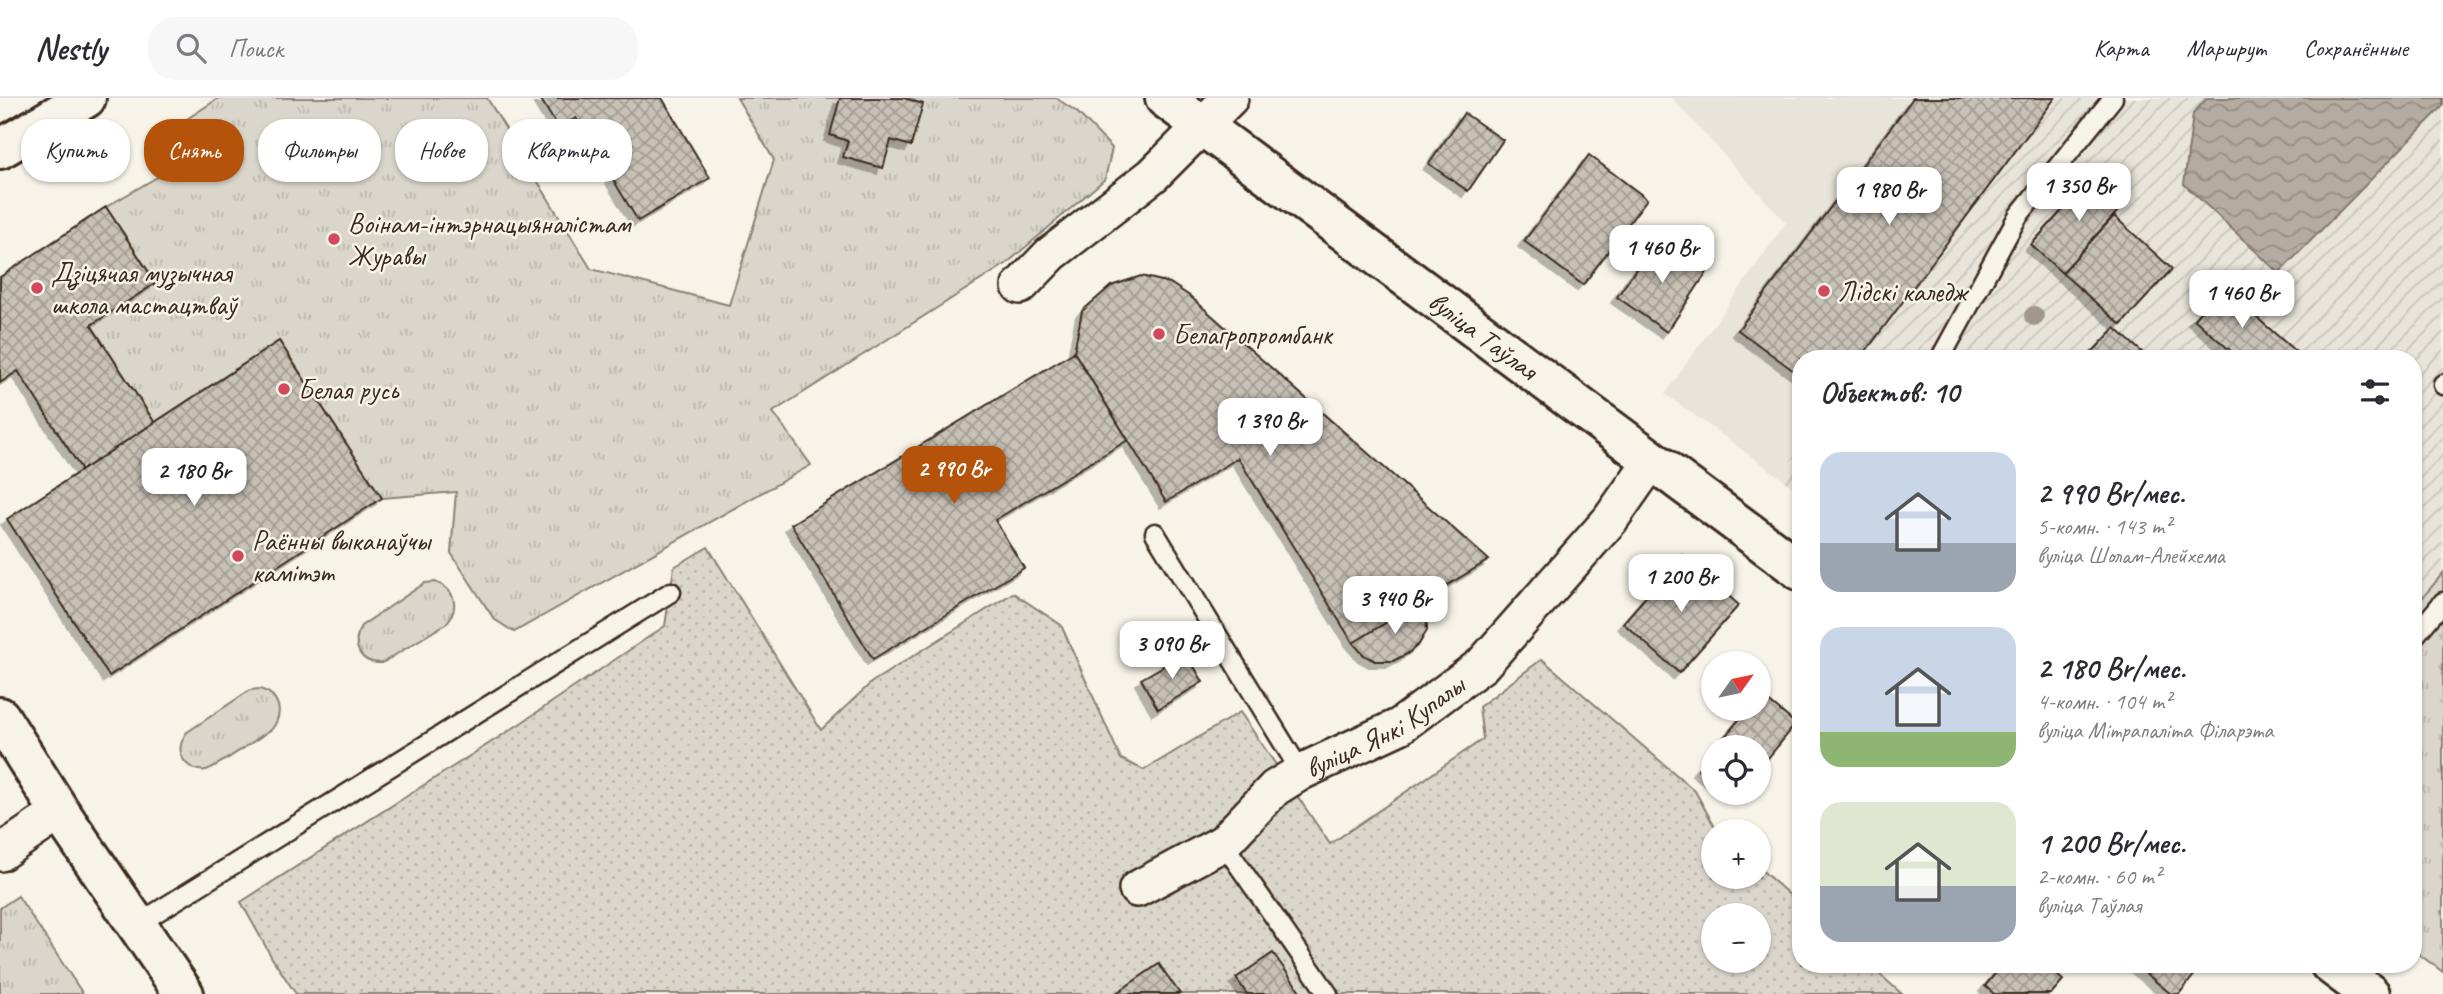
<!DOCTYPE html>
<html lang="ru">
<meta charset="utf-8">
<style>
body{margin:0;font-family:Caveat,sans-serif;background:#f7f7f7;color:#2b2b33;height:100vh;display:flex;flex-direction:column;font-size:26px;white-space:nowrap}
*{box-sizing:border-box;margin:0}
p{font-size:23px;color:#7c7c81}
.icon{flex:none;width:38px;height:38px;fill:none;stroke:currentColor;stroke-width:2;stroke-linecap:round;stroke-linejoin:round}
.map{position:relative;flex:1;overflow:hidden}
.side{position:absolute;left:1792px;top:252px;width:630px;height:623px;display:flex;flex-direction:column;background:#fff;border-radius:28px;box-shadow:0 2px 5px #0004}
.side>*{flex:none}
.hud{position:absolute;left:21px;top:21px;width:665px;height:63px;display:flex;gap:14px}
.needle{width:46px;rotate:57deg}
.fabs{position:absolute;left:1701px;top:553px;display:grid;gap:14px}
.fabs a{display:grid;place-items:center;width:70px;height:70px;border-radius:50%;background:#fff;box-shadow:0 2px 5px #0004;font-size:35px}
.price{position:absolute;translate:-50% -60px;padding:0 16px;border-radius:14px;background:#fff;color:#222;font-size:23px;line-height:46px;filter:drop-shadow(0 2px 4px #0008)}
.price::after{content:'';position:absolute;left:50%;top:42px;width:21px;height:16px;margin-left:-10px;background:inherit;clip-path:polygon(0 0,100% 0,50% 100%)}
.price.current{background:#b45309;color:#fff}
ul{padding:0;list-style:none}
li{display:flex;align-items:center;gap:21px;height:175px;padding:0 28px}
li span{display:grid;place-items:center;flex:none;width:196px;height:140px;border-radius:21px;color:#555}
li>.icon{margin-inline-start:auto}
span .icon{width:84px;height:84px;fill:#fffc;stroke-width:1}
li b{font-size:30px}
h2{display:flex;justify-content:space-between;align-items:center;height:84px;padding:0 28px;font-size:30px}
.tag{padding:0 24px;border-radius:28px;background:#fff;box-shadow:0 2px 5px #0004;font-size:24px;line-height:63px}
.tag.current{background:#b45309;color:#fff}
header{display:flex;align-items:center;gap:42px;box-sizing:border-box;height:98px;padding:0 35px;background:#fff;border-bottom:2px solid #e1e1e2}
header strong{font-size:33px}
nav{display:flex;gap:38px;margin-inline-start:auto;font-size:24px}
.search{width:490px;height:63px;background:#f7f7f7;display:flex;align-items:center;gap:18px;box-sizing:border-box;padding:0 24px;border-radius:28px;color:#7c7c81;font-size:26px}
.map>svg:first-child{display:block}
.built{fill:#e9e4d9}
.industrial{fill:url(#industrial-furrows)}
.grass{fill:url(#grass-tufts);stroke:#8b8074;stroke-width:2}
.park{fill:url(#park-dots);stroke:#8b8074;stroke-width:2;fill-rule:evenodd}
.water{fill:url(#water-waves);stroke:#84786c;stroke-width:2}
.building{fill:url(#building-cross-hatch);stroke:#3b2a1e;stroke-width:2;filter:url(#shadow)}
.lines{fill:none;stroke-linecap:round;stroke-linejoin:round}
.lane-casing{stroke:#3b2a1e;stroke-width:23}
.street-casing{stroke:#3b2a1e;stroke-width:40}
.secondary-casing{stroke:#3b2a1e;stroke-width:44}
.lane{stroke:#f7f3e8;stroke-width:18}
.street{stroke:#f7f3e8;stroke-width:35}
.secondary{stroke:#f7f3e8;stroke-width:38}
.tree{fill:#a1978c}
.poi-dot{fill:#d1495b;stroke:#f7f3e8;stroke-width:2.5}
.labels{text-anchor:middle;stroke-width:5;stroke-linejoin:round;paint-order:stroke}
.poi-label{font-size:28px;fill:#3b2a1e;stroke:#f7f3e8;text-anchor:start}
.street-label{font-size:28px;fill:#3b2a1e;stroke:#f7f3e8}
</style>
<header>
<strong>Nestly</strong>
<div class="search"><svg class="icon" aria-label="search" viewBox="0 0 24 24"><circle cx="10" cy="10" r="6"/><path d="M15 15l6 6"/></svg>Поиск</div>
<nav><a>Карта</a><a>Маршрут</a><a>Сохранённые</a></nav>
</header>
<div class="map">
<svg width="2443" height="896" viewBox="0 0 2443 896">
<defs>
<pattern id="industrial-furrows" width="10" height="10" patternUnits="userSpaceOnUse" patternTransform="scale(1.75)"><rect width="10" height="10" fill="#e9e4d9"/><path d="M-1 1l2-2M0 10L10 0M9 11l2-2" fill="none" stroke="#c9c4ba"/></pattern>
<pattern id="grass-tufts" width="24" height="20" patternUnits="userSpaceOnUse" patternTransform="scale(1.75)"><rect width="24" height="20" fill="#dbd6cb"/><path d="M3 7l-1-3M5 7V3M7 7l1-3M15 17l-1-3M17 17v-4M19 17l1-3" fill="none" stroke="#bdb8ae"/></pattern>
<pattern id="park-dots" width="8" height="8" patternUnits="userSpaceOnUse" patternTransform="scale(1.75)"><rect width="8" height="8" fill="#dbd6cb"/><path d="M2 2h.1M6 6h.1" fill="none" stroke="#bdb8ae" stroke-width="1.8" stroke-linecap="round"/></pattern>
<pattern id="water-waves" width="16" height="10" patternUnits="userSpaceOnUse" patternTransform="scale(1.75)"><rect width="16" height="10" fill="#b4aca0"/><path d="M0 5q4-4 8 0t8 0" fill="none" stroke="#948c82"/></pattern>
<pattern id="building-cross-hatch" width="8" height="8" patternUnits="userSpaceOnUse" patternTransform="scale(1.75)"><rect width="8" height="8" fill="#c8c1b6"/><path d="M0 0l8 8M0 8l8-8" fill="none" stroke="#a49d93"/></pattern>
<filter id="shadow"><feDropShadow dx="-6" dy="6" stdDeviation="0" flood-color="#0004"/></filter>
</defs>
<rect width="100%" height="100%" fill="#f7f3e8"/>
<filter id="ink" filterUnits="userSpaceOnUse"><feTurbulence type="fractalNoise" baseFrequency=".0143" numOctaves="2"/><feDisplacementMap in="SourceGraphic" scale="14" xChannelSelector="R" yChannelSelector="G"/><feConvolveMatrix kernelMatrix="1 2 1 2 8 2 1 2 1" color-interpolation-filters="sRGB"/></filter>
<g filter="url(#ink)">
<!-- built -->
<path class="built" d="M1672 0H2055L1860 261H1801V347L1780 379 1665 296 1786 125Z"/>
<!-- industrial -->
<g class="industrial">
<path d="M2055 0H2443V475L2420 502 2413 496V261H1860Z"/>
<path d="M1801 347V397L1780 379Z"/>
</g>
<!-- grass -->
<g class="grass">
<path d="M219 0H487L591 171 729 207 774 62 737 0H1056L1077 14 1112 50 1105 81 1006 166 773 314 811 367 514 534 494 521 451 455 456 394 382 400 280 244 155 325 91 227 156 185 106 109 188 61 170 32Z"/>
<path d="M2443 475V874L2413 852V511Z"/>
<path d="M435 484C455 491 460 508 447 525L382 565C359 566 351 547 361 528L425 485Z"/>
<path d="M260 591C280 597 284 615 272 631 258 640 219 668 206 672 197 674 187 668 183 661 178 651 181 644 186 635L250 592Z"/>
<path d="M18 798 83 896H0V810Z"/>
</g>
<!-- park -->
<path class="park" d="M708 449 821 632 872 584 1013 495 1061 527 1121 661 1144 672 1240 614 1330 746 1483 641 1479 609 1542 561 1695 693 1717 733H1713V779H1759V770L1801 807V866H1868L1902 896H296L272 860 241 804 518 627 665 528 674 469ZM1713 817H1759V863H1713Z"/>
<!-- water -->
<path class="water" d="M2207 0H2443V8L2279 175 2184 86 2193 16Z"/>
<!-- building -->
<g class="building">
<path d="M540 0H662L710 80 638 123 576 20 558 30Z"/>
<path d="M840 0H904L923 6 911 48 891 42 883 70 843 59 848 43 830 37Z"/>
<path d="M1913 0H2055L1860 261H1801V278L1738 232Z"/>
<path d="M1464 15 1503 42 1468 93 1429 66Z"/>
<path d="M1589 57 1647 101 1583 187 1524 143Z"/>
<path d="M2095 76 2126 104 2062 175 2031 147Z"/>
<path d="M106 109 156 185 91 227 155 325 82 372 18 273 0 285V179Z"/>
<path d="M2114 118 2172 171 2121 227 2062 175Z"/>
<path d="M1658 139 1707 174 1667 234 1617 199Z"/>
<path d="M1141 178 1170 185 1191 199 1489 462 1421 503 1426 519 1427 532 1419 546 1407 556 1393 563H1375L1364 557 1353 545 1238 360 1166 404 1074 254 1082 213 1111 188Z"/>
<path d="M2222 189 2304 261H2240L2194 221Z"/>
<path d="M2115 230 2143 255 2137 261H2086Z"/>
<path d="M279 243 382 400 109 578 7 421Z"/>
<path d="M1074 254 1128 342 995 422 1024 470 873 561 791 426Z"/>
<path d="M1682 457 1739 507 1679 575 1623 525Z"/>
<path d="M1421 503 1426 519 1427 532 1419 546 1407 556 1393 563H1375L1364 557 1353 545Z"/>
<path d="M1186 555 1203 584 1158 611 1141 581Z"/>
<path d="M1760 596 1796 626 1759 671V649H1716L1748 611H1759Z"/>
<path d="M1713 653V683L1698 671Z"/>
<path d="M1273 855 1302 896H1247L1236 880Z"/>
<path d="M1159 866 1180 896H1115Z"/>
<path d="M2003 866H2044L2063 882 2051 896H1994L1985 888Z"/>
<path d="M2134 866H2203L2179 896H2171Z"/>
</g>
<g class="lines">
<defs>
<g id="lane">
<path d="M1940 261 2018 118 2113 0"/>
<path d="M2443 287V286"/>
<path d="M1155 435 1301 674"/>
<path d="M2413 540 2443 504"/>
<path d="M1223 745 1328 896"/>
<path d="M136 827 671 494"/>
</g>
<g id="street">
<path d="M1020 188 1051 156 1153 77 1230 0"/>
<path d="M0 755 60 714"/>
<path id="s1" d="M1137 791 1223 745 1275 690 1301 674 1400 628 1482 567 1610 422 1652 362"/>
</g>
<g id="secondary">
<path id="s2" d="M1165 0 1801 473"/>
<path d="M0 51 86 0"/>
<path d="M0 619 60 714 184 896"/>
<path d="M2330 866 2370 896"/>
</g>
</defs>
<!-- lane casing -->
<use href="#lane" class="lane-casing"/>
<!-- street casing -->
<use href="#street" class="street-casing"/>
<!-- secondary casing -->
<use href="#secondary" class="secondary-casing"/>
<!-- lane -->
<use href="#lane" class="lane"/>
<!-- street -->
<use href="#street" class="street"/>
<!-- secondary -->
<use href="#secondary" class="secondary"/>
</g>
<!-- trees -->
<circle class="tree" cx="2034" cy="218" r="10"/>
</g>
<!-- markers -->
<g class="poi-dot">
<circle cx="334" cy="141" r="7"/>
<circle cx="37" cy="190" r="7"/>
<circle cx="1824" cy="193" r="7"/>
<circle cx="1159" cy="236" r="7"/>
<circle cx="284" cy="291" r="7"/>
<circle cx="238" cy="458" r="7"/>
</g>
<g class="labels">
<!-- poi labels -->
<g class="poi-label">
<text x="348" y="135">Воінам-інтэрнацыяналістам<tspan x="348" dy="32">Журавы</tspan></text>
<text x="51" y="184">Дзіцячая музычная<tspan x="51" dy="32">школа мастацтваў</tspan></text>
<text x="1838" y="203">Лідскі каледж</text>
<text x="1173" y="246">Белагропромбанк</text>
<text x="298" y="301">Белая русь</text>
<text x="252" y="452">Раённы выканаўчы<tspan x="252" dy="32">камітэт</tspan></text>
</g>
<!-- street labels -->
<g class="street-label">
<text dy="10" stroke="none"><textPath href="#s2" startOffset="397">вуліца Таўлая</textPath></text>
<text dy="10" stroke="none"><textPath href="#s1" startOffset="299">вуліца Янкі Купалы</textPath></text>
</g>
</g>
</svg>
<div class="fabs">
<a><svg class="needle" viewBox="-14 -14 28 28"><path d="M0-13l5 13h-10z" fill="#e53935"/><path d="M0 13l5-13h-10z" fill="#7c7c81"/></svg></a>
<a><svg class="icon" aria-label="locate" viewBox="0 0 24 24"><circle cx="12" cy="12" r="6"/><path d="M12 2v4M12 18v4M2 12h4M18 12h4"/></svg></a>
<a>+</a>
<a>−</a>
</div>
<b class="price" style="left:2079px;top:125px">1 350 Br</b>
<b class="price" style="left:1889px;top:129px">1 980 Br</b>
<b class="price" style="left:1662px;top:187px">1 460 Br</b>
<b class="price" style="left:2242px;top:232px">1 460 Br</b>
<b class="price" style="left:1270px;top:360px">1 390 Br</b>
<b class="price current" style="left:954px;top:408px">2 990 Br</b>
<b class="price" style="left:194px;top:410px">2 180 Br</b>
<b class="price" style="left:1681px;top:516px">1 200 Br</b>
<b class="price" style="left:1395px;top:538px">3 940 Br</b>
<b class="price" style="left:1172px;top:583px">3 090 Br</b>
<div class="hud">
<a class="tag">Купить</a>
<a class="tag current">Снять</a>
<a class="tag">Фильтры</a>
<a class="tag">Новое</a>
<a class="tag">Квартира</a>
</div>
<section class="side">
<h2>Объектов: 10<svg class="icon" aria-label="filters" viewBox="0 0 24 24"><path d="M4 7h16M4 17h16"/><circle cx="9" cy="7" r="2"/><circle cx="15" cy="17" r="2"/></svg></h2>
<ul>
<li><span style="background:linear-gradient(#c9d6e8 65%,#9aa5b1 0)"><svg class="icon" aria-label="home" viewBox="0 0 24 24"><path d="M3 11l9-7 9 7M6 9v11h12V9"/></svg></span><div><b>2 990 Br/мес.</b><p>5-комн. · 143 m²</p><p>вуліца Шолам-Алейхема</p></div></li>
<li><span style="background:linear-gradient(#c9d6e8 75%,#8fb573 0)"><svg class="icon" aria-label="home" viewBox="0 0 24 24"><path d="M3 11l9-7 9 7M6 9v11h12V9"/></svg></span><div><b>2 180 Br/мес.</b><p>4-комн. · 104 m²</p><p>вуліца Мітрапаліта Філарэта</p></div></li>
<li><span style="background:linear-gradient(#dfe7d0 60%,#9aa5b1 0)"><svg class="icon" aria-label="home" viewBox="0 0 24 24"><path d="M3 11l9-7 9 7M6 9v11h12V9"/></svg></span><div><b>1 200 Br/мес.</b><p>2-комн. · 60 m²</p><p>вуліца Таўлая</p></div></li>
</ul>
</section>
</div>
